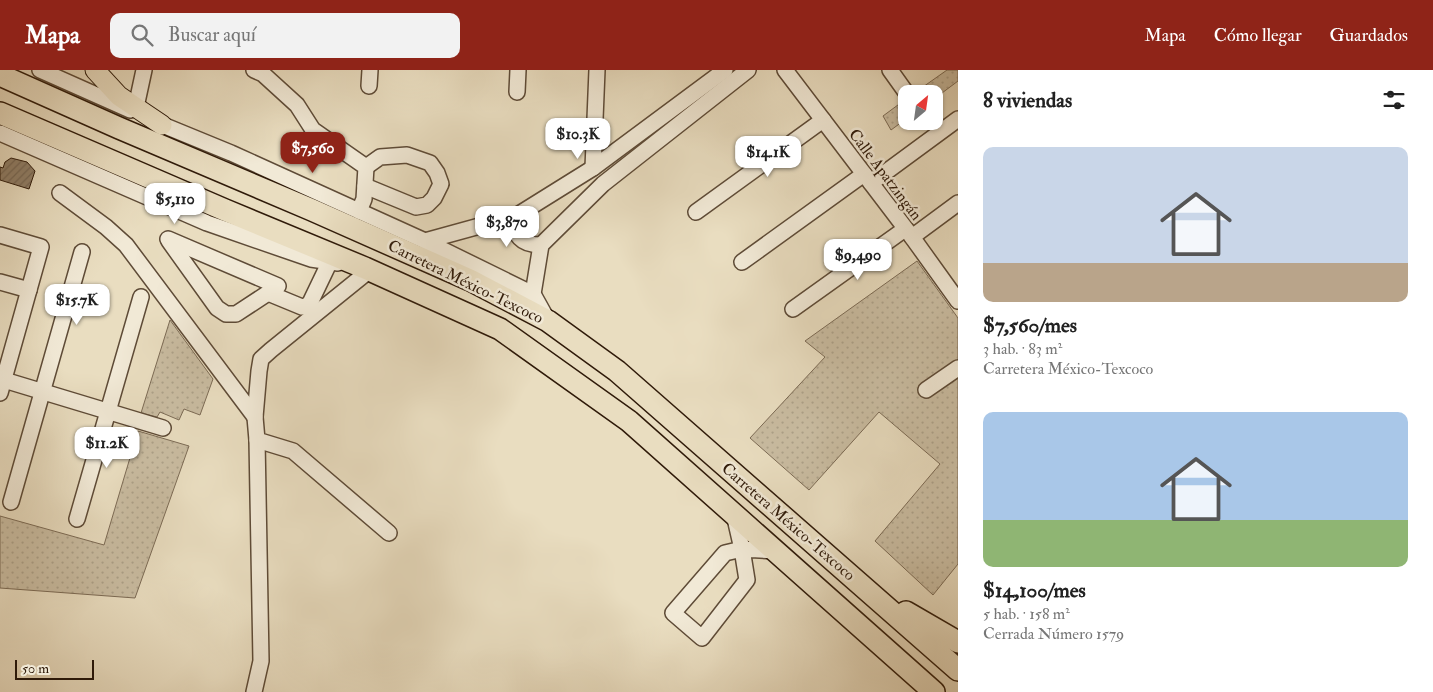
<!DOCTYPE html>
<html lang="es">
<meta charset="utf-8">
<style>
body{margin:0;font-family:"IM FELL Double Pica",serif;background:#f2f2f2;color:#222;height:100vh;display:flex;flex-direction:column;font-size:19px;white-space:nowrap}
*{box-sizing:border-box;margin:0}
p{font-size:16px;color:#767676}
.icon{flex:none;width:28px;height:28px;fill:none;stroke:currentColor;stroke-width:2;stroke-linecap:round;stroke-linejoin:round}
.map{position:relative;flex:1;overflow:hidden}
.drawer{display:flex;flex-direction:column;background:#fff;width:475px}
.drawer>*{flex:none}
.needle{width:32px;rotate:29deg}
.tools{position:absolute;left:898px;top:15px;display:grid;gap:10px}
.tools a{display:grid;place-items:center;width:45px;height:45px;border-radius:10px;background:#fff;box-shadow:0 1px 4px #0004;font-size:25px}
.scale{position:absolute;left:15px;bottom:12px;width:79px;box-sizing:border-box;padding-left:5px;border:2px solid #2f1a09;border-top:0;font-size:14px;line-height:18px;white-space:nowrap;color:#2f1a09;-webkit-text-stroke:4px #f1e9d6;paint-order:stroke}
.price{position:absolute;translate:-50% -42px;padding:0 11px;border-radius:10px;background:#fff;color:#222;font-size:16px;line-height:32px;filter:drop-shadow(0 1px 2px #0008)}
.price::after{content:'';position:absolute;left:50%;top:30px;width:15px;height:11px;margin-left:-8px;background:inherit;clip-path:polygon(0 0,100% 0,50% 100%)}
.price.selected{background:#8f2418;color:#fff}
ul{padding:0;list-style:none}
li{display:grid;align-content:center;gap:10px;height:265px;padding:0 25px}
li span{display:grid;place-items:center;height:155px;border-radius:10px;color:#555}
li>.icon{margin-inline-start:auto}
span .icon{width:90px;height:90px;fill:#fffc;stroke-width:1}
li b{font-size:21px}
h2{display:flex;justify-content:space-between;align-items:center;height:60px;padding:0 25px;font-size:21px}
header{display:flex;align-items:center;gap:30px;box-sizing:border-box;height:70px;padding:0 25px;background:#8f2418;color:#fff}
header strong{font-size:24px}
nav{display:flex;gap:28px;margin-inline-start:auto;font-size:18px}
.search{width:350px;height:45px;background:#f2f2f2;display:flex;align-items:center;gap:12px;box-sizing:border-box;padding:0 18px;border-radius:10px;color:#767676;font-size:19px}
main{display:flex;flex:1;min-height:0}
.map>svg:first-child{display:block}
.park{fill:url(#park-dots);stroke:#7c6b55}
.building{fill:url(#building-hatch);stroke:#2f1a09}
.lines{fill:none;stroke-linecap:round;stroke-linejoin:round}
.minor-casing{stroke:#5e4b37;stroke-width:18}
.major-casing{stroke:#2f1a09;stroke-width:21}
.highway-casing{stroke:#2f1a09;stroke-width:24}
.minor{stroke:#f1e9d6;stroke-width:15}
.major{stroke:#e9ddc0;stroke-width:19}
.highway{stroke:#e9ddc0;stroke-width:21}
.labels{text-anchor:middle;stroke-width:5;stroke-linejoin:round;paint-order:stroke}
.street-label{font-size:16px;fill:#2f1a09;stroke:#f1e9d6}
</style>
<header>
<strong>Mapa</strong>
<div class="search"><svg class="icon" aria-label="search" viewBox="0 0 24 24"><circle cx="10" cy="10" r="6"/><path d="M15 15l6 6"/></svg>Buscar aquí</div>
<nav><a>Mapa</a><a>Cómo llegar</a><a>Guardados</a></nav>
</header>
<main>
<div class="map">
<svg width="958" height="622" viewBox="0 0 958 622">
<defs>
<pattern id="park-dots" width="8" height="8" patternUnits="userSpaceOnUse" patternTransform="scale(1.25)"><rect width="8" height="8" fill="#c9bca1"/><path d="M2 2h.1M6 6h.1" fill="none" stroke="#ada189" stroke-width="1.8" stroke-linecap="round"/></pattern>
<pattern id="building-hatch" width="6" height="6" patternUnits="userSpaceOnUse" patternTransform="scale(1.25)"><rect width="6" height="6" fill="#907f68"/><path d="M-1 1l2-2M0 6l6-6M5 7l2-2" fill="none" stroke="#766754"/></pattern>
</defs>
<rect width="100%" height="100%" fill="#e9ddc0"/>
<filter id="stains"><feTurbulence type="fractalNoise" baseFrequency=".004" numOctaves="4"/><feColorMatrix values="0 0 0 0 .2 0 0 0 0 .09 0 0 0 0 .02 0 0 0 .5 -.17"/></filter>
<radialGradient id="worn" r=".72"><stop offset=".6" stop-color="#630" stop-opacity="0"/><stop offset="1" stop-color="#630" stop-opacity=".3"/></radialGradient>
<!-- park -->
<g class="park">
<path d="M947 0H958V11L934 29V24H913Z"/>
<path d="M906 29V49L891 60 883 46Z"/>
<path d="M917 191 958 248V494L933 525 875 471 940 394 879 342 809 420 750 368 825 287 805 271Z"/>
<path d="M170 250 213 309 200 345 184 339 179 350 160 342 157 347 141 343Z"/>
<path d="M138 361 189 376 135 528 0 518V446L104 475Z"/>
</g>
<!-- building -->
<path class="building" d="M11 88 27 92 35 101 29 119 0 110V97L3 98 5 92Z"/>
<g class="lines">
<defs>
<g id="minor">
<path d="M40 0 130 40"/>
<path d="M254 0 263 4 297 35 313 60 366 97 364 129 359 141"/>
<path d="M785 0 912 167 958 231"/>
<path d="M890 0 905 21"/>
<path d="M369 16 370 0"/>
<path d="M517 22 518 0"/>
<path d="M136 37 144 0"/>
<path d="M153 51 231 83 425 171 533 224 548 251"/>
<path d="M0 63 207 153 311 189 338 193"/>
<path d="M593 98 597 0"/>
<path d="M871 113 958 49"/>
<path d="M365 116 416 137 427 135 434 128 441 114 437 103 430 93 407 85 380 87 366 97"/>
<path d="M60 123 106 157 126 175 255 347"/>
<path d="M696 142 823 50"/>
<path d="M516 146C512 166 522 175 541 175"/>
<path d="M0 165 41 177 0 323"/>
<path d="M912 167 958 133"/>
<path d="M168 169 278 216 268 223 302 237 306 236 310 233 333 185"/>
<path d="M169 171 217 238 226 244H236L268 223"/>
<path d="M425 171 516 146 593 98 725 0"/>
<path d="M742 192 864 104"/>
<path d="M370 200 271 280 261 289 259 301 255 347 257 370 293 381 389 463"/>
<path d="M0 212 29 220"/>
<path d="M533 224 541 175 603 114 748 0"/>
<path d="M793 239 905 159"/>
<path d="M4 310 163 358"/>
<path d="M926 320 958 298"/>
<path d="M11 432 82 182"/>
<path d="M734 444 742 479 747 510 702 568 673 543 725 483 742 479 776 481"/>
<path d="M77 449 141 227"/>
<path d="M254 622 261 591 257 370"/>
</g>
<path id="major" d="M95 0 119 26 162 55"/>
<g id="highway">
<path d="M0 5 119 58 312 140 470 210 548 251 617 301 958 600"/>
<path d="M0 43 225 140 365 198 500 259 629 351 934 622"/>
<path d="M906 542 958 572"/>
</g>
</defs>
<!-- minor casing -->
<use href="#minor" class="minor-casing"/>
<!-- major casing -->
<use href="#major" class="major-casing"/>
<!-- highway casing -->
<use href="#highway" class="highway-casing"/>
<!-- minor -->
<use href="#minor" class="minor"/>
<!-- major -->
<use href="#major" class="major"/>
<!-- highway -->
<use href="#highway" class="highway"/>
</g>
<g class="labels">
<!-- street labels -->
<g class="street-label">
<text transform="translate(886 104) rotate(53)" y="6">Calle Apatzingán</text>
<text transform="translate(466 211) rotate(26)" y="6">Carretera México-Texcoco</text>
<text transform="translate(789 451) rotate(41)" y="6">Carretera México-Texcoco</text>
</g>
</g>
<rect width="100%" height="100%" filter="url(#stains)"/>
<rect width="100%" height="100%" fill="url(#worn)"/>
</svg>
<div class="tools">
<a><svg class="needle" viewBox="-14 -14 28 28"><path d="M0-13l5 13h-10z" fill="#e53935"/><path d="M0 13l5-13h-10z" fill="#767676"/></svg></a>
</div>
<div class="scale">50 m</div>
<b class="price" style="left:578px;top:90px">$10.3K</b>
<b class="price selected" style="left:313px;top:104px">$7,560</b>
<b class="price" style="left:768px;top:108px">$14.1K</b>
<b class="price" style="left:175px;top:155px">$5,110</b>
<b class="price" style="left:507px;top:178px">$3,870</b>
<b class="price" style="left:858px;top:211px">$9,490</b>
<b class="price" style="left:77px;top:256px">$15.7K</b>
<b class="price" style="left:107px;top:399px">$11.2K</b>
</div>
<section class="drawer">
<h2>8 viviendas<svg class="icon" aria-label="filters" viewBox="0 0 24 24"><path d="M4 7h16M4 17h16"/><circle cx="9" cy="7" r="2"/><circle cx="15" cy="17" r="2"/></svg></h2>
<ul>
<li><span style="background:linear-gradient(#c9d6e8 75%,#b9a48a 0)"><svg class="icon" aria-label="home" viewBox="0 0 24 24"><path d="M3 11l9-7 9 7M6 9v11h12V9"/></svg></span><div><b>$7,560/mes</b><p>3 hab. · 83 m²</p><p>Carretera México-Texcoco</p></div></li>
<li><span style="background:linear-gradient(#a9c7e8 70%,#8fb573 0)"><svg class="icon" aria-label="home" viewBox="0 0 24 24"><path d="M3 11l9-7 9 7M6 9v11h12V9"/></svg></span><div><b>$14,100/mes</b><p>5 hab. · 158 m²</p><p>Cerrada Número 1579</p></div></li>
</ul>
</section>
</main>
